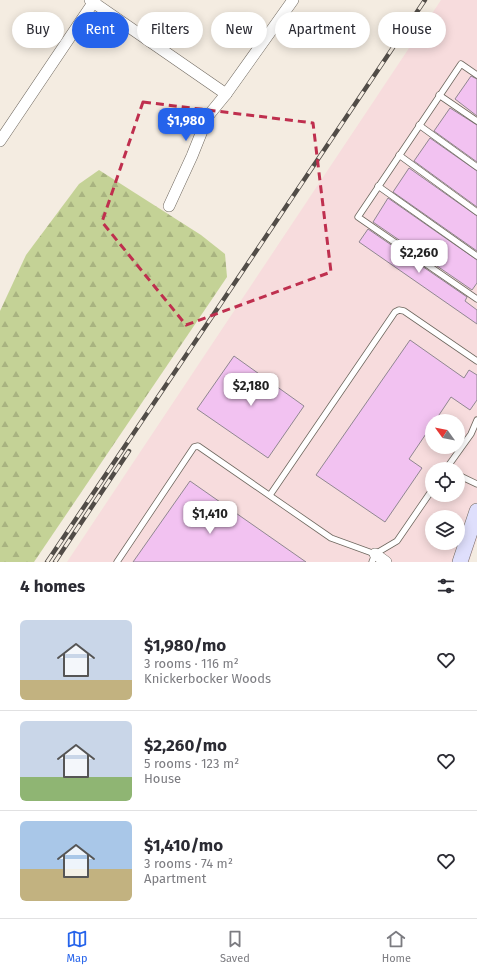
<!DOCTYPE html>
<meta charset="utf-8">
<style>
body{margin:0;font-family:"Fira Sans",sans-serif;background:#f7f7f7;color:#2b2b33;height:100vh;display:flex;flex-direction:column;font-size:15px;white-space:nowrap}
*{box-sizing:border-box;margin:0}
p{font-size:13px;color:#7c7c81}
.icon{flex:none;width:22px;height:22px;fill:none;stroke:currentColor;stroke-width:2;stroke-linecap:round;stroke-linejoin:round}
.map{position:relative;height:562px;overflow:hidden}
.side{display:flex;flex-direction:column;background:#fff;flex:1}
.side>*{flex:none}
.top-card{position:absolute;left:12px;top:12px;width:453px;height:36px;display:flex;gap:8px}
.needle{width:26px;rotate:303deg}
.fabs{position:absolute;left:425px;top:414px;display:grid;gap:8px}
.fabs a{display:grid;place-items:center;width:40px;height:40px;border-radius:50%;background:#fff;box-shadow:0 2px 10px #0003;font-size:20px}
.price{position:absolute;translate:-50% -34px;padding:0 9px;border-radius:8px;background:#fff;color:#222;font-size:13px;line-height:26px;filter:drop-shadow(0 1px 2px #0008)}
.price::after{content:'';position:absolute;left:50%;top:24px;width:12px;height:9px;margin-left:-6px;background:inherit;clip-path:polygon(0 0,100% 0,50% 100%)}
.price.active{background:#2563eb;color:#fff}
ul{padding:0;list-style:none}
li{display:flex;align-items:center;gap:12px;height:100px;padding:0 20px}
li+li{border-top:1px solid #e1e1e2}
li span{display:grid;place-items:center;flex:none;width:112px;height:80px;border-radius:6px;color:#555}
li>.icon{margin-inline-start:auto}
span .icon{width:48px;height:48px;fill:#fffc;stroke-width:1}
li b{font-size:17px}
h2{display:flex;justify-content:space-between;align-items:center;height:48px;padding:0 20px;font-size:17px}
.pill{padding:0 14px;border-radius:18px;background:#fff;box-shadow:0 2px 10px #0003;font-size:14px;line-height:36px}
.pill.active{background:#2563eb;color:#fff}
.tab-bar{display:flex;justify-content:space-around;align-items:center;height:56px;border-top:1px solid #e1e1e2;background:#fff;font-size:11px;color:#7c7c81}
.tab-bar a{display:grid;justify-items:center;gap:2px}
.tab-bar .active{color:#2563eb}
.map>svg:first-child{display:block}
.industrial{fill:#f7dcdd;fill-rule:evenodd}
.forest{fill:url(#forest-firs)}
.building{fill:#f2c2f1;stroke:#908790}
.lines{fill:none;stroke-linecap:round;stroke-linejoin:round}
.lane-casing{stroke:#6f685f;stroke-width:7}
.street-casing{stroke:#6f685f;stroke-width:12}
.secondary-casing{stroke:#6f685f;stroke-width:16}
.lane{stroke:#fff;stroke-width:5.5}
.street{stroke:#fff;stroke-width:11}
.secondary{stroke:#dfdffc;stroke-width:15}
.rail-casing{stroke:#514c47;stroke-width:4.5}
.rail{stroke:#f4ece1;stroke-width:3;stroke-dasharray:9;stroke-linecap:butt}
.marked{fill:none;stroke:#bf2f4e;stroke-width:3;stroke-dasharray:8 5;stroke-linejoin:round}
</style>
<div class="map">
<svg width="477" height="562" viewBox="0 0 477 562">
<defs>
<pattern id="forest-firs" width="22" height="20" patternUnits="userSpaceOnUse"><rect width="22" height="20" fill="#c4d296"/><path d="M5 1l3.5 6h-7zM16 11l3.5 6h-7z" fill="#a8b380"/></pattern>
</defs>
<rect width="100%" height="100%" fill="#f4ece1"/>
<!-- industrial -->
<path class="industrial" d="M441 0H477V539L469 562H67ZM432 421H458V447H432ZM432 469H458V495H432ZM432 517H458V543H432Z"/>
<!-- forest -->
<path class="forest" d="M99 170 201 235 225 254 227 277 34 562H0V311L26 255 79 184Z"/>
<!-- building -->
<g class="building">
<path d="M471 76 477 79V116L455 99Z"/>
<path d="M450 108 477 125V162L434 131Z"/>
<path d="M430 138 477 171V207L414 161Z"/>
<path d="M409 168 477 216V251L393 192Z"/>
<path d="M388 198 477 260V283L472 290 373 222Z"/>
<path d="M368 229 467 297 465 301 477 310V324L359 242Z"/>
<path d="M410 340 464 378 469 370 477 375V400L470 410 451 397 435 421H432V425L409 459 422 468 385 522 316 475Z"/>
<path d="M234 356 304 406 268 458 197 409Z"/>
<path d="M190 481 306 562H133Z"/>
</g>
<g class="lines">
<defs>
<g id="lane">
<path d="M477 75 461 64 358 217 477 299"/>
<path d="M439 95 477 121"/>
<path d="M419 125 477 167"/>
<path d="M399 155 477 212"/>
<path d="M378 186 477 256"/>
<path d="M446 469 471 434 477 420"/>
<path d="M458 475 477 484"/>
<path d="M270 495 395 312 399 310 404 311 477 361"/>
<path d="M117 562 194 447 198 446 331 538 375 554"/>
<path d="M372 562 375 554 397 541 432 490"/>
</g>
<g id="street">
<path d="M90 0 226 94"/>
<path d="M0 141 95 0"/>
<path d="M169 206 192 156 208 116 226 94 293 0"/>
<path d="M375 554 386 562"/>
</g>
<path id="secondary" d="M460 562 477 511"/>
</defs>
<!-- lane casing -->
<use href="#lane" class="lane-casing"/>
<!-- street casing -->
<use href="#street" class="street-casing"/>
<!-- secondary casing -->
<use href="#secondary" class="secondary-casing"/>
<!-- lane -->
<use href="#lane" class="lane"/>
<!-- street -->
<use href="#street" class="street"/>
<!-- secondary -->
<use href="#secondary" class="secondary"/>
<defs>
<g id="rail">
<path d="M47 562 425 0"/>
<path d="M55 562 129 451"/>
</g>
</defs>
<!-- rail casing -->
<use href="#rail" class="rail-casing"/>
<!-- rail -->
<use href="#rail" class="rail"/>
</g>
<!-- marked area -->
<path class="marked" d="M143 102 313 123 331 272 186 325 102 222Z"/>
</svg>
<div class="fabs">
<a><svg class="needle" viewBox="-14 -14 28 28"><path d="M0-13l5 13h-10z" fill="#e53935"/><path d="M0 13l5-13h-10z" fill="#7c7c81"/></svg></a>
<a><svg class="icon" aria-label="locate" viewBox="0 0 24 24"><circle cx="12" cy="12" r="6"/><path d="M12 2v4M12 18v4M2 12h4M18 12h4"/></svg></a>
<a><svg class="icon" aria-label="layers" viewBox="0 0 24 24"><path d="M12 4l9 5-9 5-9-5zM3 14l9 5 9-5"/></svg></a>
</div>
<b class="price active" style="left:186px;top:142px">$1,980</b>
<b class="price" style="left:419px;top:274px">$2,260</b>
<b class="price" style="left:251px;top:407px">$2,180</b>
<b class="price" style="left:210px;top:535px">$1,410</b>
<div class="top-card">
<a class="pill">Buy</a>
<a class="pill active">Rent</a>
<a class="pill">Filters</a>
<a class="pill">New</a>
<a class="pill">Apartment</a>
<a class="pill">House</a>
</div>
</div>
<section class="side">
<h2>4 homes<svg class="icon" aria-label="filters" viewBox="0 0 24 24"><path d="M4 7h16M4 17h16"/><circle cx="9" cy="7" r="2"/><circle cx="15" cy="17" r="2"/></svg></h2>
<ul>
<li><span style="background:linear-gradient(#c9d6e8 75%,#c2b280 0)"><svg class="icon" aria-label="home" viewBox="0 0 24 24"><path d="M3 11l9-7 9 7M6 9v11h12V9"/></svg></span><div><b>$1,980/mo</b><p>3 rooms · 116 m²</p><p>Knickerbocker Woods</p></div><svg class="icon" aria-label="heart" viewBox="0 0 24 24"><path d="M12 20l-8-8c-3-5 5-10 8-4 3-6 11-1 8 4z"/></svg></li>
<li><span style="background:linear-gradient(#c9d6e8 70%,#8fb573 0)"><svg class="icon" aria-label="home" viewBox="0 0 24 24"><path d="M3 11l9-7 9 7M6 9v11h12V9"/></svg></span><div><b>$2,260/mo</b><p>5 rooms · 123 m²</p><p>House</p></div><svg class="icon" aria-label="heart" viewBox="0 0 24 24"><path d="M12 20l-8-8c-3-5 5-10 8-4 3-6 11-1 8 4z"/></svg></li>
<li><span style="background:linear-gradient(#a9c7e8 60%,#c2b280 0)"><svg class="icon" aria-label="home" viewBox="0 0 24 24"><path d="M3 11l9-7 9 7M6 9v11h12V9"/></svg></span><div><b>$1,410/mo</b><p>3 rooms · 74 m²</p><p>Apartment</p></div><svg class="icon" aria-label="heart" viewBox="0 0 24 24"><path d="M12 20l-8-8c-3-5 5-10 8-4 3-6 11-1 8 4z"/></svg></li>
</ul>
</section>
<nav class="tab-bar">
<a class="active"><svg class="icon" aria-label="map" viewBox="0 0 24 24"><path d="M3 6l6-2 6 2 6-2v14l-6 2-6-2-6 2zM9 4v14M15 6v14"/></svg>Map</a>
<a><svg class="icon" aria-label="saved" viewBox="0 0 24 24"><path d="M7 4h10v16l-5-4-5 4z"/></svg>Saved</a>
<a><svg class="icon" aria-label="home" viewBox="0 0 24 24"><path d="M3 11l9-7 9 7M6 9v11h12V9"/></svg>Home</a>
</nav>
